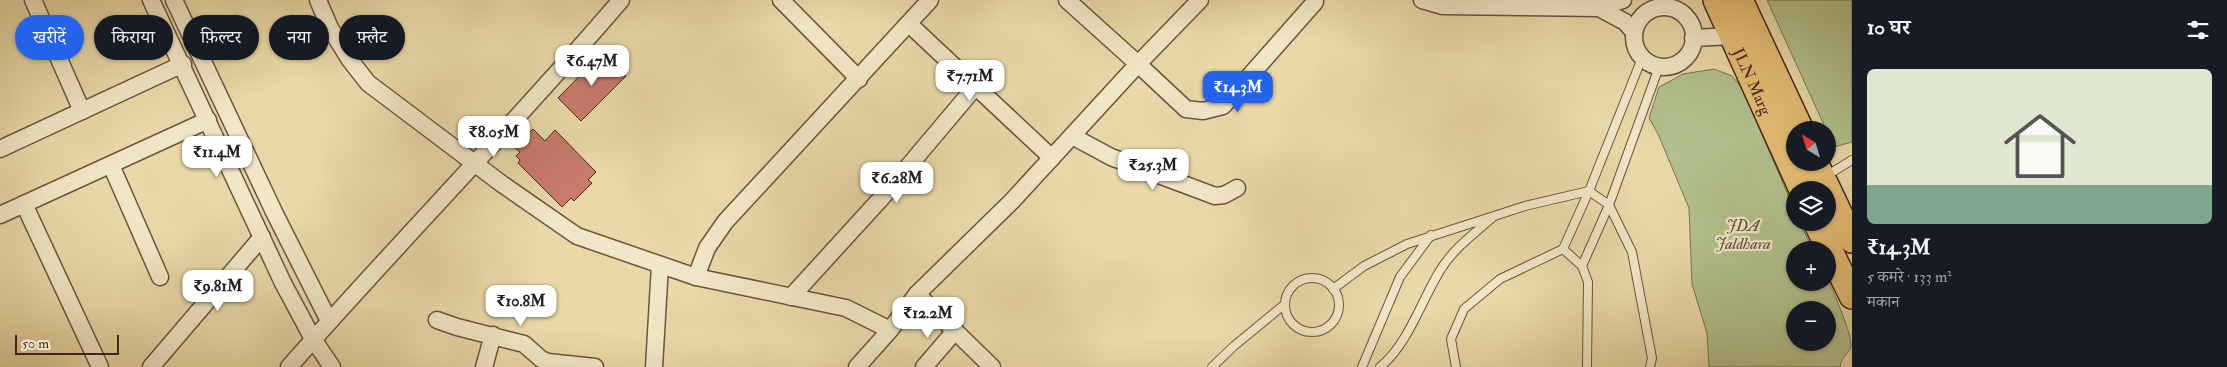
<!DOCTYPE html>
<html lang="hi">
<meta charset="utf-8">
<style>
body{margin:0;font-family:"IM FELL Double Pica","Noto Serif Devanagari",serif;background:#20242c;color:#f1f3f6;height:100vh;display:flex;flex-direction:column;font-size:19px;white-space:nowrap}
*{box-sizing:border-box;margin:0}
p{font-size:16px;color:#9ea1a6}
.icon{flex:none;width:28px;height:28px;fill:none;stroke:currentColor;stroke-width:2;stroke-linecap:round;stroke-linejoin:round}
.map{position:relative;flex:1;overflow:hidden}
.sheet{display:flex;flex-direction:column;background:#171b24;width:375px}
.sheet>*{flex:none}
.guide{position:absolute;left:15px;top:15px;width:475px;height:45px;display:flex;gap:10px}
.needle{width:32px;rotate:322deg}
.fabs{position:absolute;left:1786px;top:121px;display:grid;gap:10px}
.fabs a{display:grid;place-items:center;width:50px;height:50px;border-radius:50%;background:#171b24;box-shadow:0 1px 4px #0004;font-size:25px}
.scale{position:absolute;left:15px;bottom:12px;width:104px;box-sizing:border-box;padding-left:5px;border:2px solid #41271b;border-top:0;font-size:14px;line-height:18px;white-space:nowrap;color:#41271b;-webkit-text-stroke:4px #f1e6c6;paint-order:stroke}
.price{position:absolute;translate:-50% -42px;padding:0 11px;border-radius:10px;background:#fff;color:#222;font-size:16px;line-height:32px;filter:drop-shadow(0 1px 2px #0008)}
.price::after{content:'';position:absolute;left:50%;top:30px;width:15px;height:11px;margin-left:-8px;background:inherit;clip-path:polygon(0 0,100% 0,50% 100%)}
.price.active{background:#2563eb;color:#fff}
ul{padding:0;list-style:none}
li{display:grid;align-content:center;gap:10px;height:265px;padding:0 15px}
li+li{border-top:1px solid #363941}
li span{display:grid;place-items:center;height:155px;border-radius:8px;color:#555}
li>.icon{margin-inline-start:auto}
span .icon{width:90px;height:90px;fill:#fffc;stroke-width:1}
li b{font-size:21px}
h2{display:flex;justify-content:space-between;align-items:center;height:60px;padding:0 15px;font-size:21px}
.pill{padding:0 18px;border-radius:22px;background:#171b24;box-shadow:0 1px 4px #0004;font-size:18px;line-height:45px}
.pill.active{background:#2563eb;color:#fff}
main{display:flex;flex:1;min-height:0}
.map>svg:first-child{display:block}
.green{fill:#b1c08c;stroke:#797454;fill-rule:evenodd}
.building{fill:#c97b6e;stroke:#41271b}
.lines{fill:none;stroke-linecap:round;stroke-linejoin:round}
.lane-casing{stroke:#6b543e;stroke-width:10}
.street-casing{stroke:#6b543e;stroke-width:19}
.primary-casing{stroke:#41271b;stroke-width:28}
.lane{stroke:#f1e6c6;stroke-width:8}
.street{stroke:#f1e6c6;stroke-width:16}
.primary{stroke:#e4bc74;stroke-width:25}
.labels{text-anchor:middle;stroke-width:4.5;stroke-linejoin:round;paint-order:stroke}
.street-label{font-size:16px;fill:#41271b;stroke:#f1e6c6}
.park-label{font-size:16px;font-style:italic;fill:#5d4d37;stroke:#f1e6c6}
</style>
<main>
<div class="map">
<svg width="1852" height="367" viewBox="0 0 1852 367">
<rect width="100%" height="100%" fill="#e9d9a8"/>
<filter id="stains"><feTurbulence type="fractalNoise" baseFrequency=".004" numOctaves="4"/><feColorMatrix values="0 0 0 0 .2 0 0 0 0 .09 0 0 0 0 .02 0 0 0 .5 -.17"/></filter>
<radialGradient id="worn" r=".72"><stop offset=".6" stop-color="#630" stop-opacity="0"/><stop offset="1" stop-color="#630" stop-opacity=".3"/></radialGradient>
<!-- green -->
<g class="green">
<path d="M1767 0H1852V142L1834 147Z"/>
<path d="M1714 69 1732 76 1742 88 1795 211V222L1800 223 1813 250H1795V282H1828V280C1834 294 1852 333 1851 347 1848 354 1841 358 1840 367H1709L1707 333 1692 284 1689 208 1658 134 1649 118 1659 87 1683 74ZM1795 310H1828V342H1795Z"/>
</g>
<!-- building -->
<g class="building">
<path d="M603 52 626 76 581 121 558 98Z"/>
<path d="M533 129 545 141 555 130 596 172 588 180 592 183 574 201 571 198 562 207 518 163 520 160 516 156 520 152 515 148Z"/>
</g>
<g class="lines">
<defs>
<g id="lane">
<path d="M1826 176 1852 160"/>
<path d="M1563 249 1582 266 1588 282 1587 367"/>
<path d="M1582 266 1609 205 1659 67"/>
<circle cx="1312" cy="305" r="27"/>
<path d="M1333 289 1364 266 1407 244 1525 206 1589 191 1609 205 1632 252 1652 358 1650 367"/>
<path d="M1212 367 1234 346 1285 304"/>
<path d="M1362 367 1400 277 1431 235"/>
<path d="M1380 367C1408 345 1422 299 1441 269 1454 248 1475 233 1493 217"/>
<path d="M1456 367 1451 339 1464 309 1500 279 1563 249 1589 191 1642 58"/>
</g>
<g id="street">
<path d="M33 0 82 111"/>
<path d="M151 0 283 283 313 339 332 367"/>
<path d="M174 0 274 212 329 321"/>
<path d="M318 0 330 28 350 60 368 83 502 184 577 236 696 277 846 308 890 330"/>
<path d="M781 0 859 79"/>
<path d="M1200 0 1138 64 1186 109 1203 111 1223 106 1315 2"/>
<path d="M1422 0 1443 6 1599 8 1623 0"/>
<circle cx="1664" cy="37" r="30"/>
<path d="M1599 8 1625 22 1634 32"/>
<path d="M909 24 1052 158"/>
<path d="M1693 38 1732 36"/>
<path d="M1072 136 1111 157 1215 196 1224 195 1237 188"/>
<path d="M0 149 183 64"/>
<path d="M111 165 160 277"/>
<path d="M24 204 100 367"/>
<path d="M0 215 208 120"/>
<path d="M696 277 707 248 725 222 930 0"/>
<path d="M917 294 992 367"/>
<path d="M791 297 885 194 976 86"/>
<path d="M437 320 457 327 524 344 541 359 548 362 595 367"/>
<path d="M151 367 262 237"/>
<path d="M289 367C398 243 514 125 621 0"/>
<path d="M484 367 493 335"/>
<path d="M654 367 660 265"/>
<path d="M857 367 890 330 917 294 1012 201 1138 64 1067 0"/>
<path d="M924 367 955 331"/>
</g>
<g id="primary">
<path id="s1" d="M1716 0 1802 190"/>
<path d="M1740 0 1801 130"/>
<path d="M1815 162 1852 240"/>
<path d="M1816 222 1852 296"/>
</g>
</defs>
<!-- lane casing -->
<use href="#lane" class="lane-casing"/>
<!-- street casing -->
<use href="#street" class="street-casing"/>
<!-- primary casing -->
<use href="#primary" class="primary-casing"/>
<!-- lane -->
<use href="#lane" class="lane"/>
<!-- street -->
<use href="#street" class="street"/>
<!-- primary -->
<use href="#primary" class="primary"/>
</g>
<g class="labels">
<!-- street labels -->
<g class="street-label">
<text dy="6" stroke="none"><textPath href="#s1" startOffset="89">JLN Marg</textPath></text>
</g>
<!-- park labels -->
<g class="park-label">
<text x="1743" y="231">JDA<tspan x="1743" dy="18">Jaldhara</tspan></text>
</g>
</g>
<rect width="100%" height="100%" filter="url(#stains)"/>
<rect width="100%" height="100%" fill="url(#worn)"/>
</svg>
<div class="fabs">
<a><svg class="needle" viewBox="-14 -14 28 28"><path d="M0-13l5 13h-10z" fill="#e53935"/><path d="M0 13l5-13h-10z" fill="#9ea1a6"/></svg></a>
<a><svg class="icon" aria-label="layers" viewBox="0 0 24 24"><path d="M12 4l9 5-9 5-9-5zM3 14l9 5 9-5"/></svg></a>
<a>+</a>
<a>−</a>
</div>
<div class="scale">50 m</div>
<b class="price" style="left:592px;top:87px">₹6.47M</b>
<b class="price" style="left:970px;top:102px">₹7.71M</b>
<b class="price active" style="left:1238px;top:113px">₹14.3M</b>
<b class="price" style="left:494px;top:158px">₹8.05M</b>
<b class="price" style="left:217px;top:178px">₹11.4M</b>
<b class="price" style="left:1153px;top:191px">₹25.3M</b>
<b class="price" style="left:897px;top:204px">₹6.28M</b>
<b class="price" style="left:218px;top:312px">₹9.81M</b>
<b class="price" style="left:521px;top:327px">₹10.8M</b>
<b class="price" style="left:928px;top:339px">₹12.2M</b>
<div class="guide">
<a class="pill active">खरीदें</a>
<a class="pill">किराया</a>
<a class="pill">फ़िल्टर</a>
<a class="pill">नया</a>
<a class="pill">फ़्लैट</a>
</div>
</div>
<section class="sheet">
<h2>10 घर<svg class="icon" aria-label="filters" viewBox="0 0 24 24"><path d="M4 7h16M4 17h16"/><circle cx="9" cy="7" r="2"/><circle cx="15" cy="17" r="2"/></svg></h2>
<ul>
<li><span style="background:linear-gradient(#dfe7d0 75%,#7fa58c 0)"><svg class="icon" aria-label="home" viewBox="0 0 24 24"><path d="M3 11l9-7 9 7M6 9v11h12V9"/></svg></span><div><b>₹14.3M</b><p>5 कमरे · 133 m²</p><p>मकान</p></div></li>
</ul>
</section>
</main>
